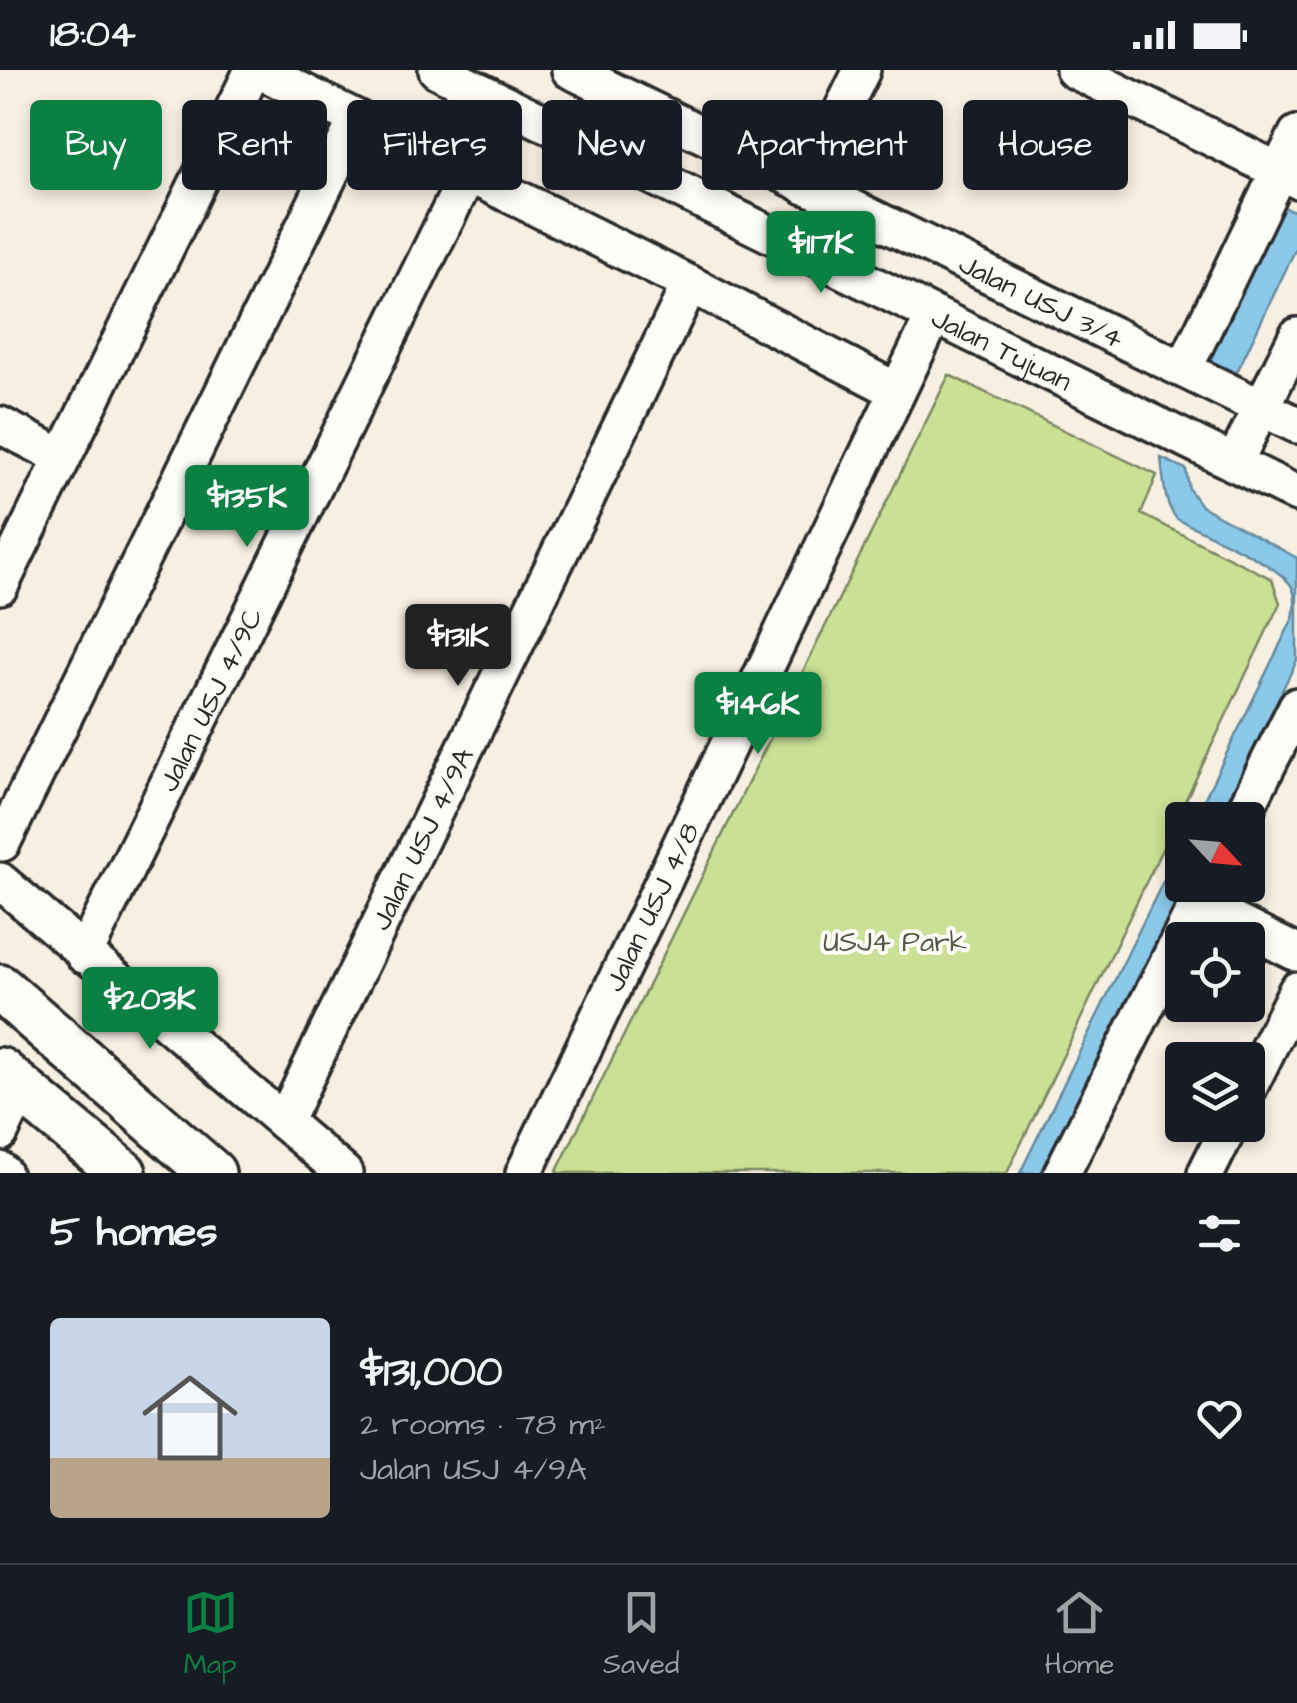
<!DOCTYPE html>
<meta charset="utf-8">
<style>
body{margin:0;font-family:"Architects Daughter",sans-serif;background:#242831;color:#f1f3f6;height:100vh;display:flex;flex-direction:column;font-size:38px;white-space:nowrap}
*{box-sizing:border-box;margin:0}
p{font-size:32px;color:#9ea1a6}
.icon{flex:none;width:55px;height:55px;fill:none;stroke:currentColor;stroke-width:2;stroke-linecap:round;stroke-linejoin:round}
.map{position:relative;height:1103px;overflow:hidden}
.side{display:flex;flex-direction:column;background:#171b24;flex:1}
.side>*{flex:none}
.hud{position:absolute;left:30px;top:30px;width:1238px;height:90px;display:flex;gap:20px}
.needle{width:65px;rotate:116deg}
.controls{position:absolute;left:1165px;top:732px;display:grid;gap:20px}
.controls a{display:grid;place-items:center;width:100px;height:100px;border-radius:10px;background:#171b24;box-shadow:0 5px 15px #0003;font-size:50px}
.price{position:absolute;translate:-50% -85px;padding:0 22px;border-radius:10px;background:#0b8043;color:#fff;font-size:32px;line-height:65px;filter:drop-shadow(0 2px 5px #0008)}
.price::after{content:'';position:absolute;left:50%;top:60px;width:30px;height:22px;margin-left:-15px;background:inherit;clip-path:polygon(0 0,100% 0,50% 100%)}
.price.current{background:#222;color:#fff}
ul{padding:0;list-style:none}
li{display:flex;align-items:center;gap:30px;height:250px;padding:0 50px}
li span{display:grid;place-items:center;flex:none;width:280px;height:200px;border-radius:10px;color:#555}
li>.icon{margin-inline-start:auto}
span .icon{width:120px;height:120px;fill:#fffc;stroke-width:1}
li b{font-size:42px}
h2{display:flex;justify-content:space-between;align-items:center;height:120px;padding:0 50px;font-size:42px}
.pill{padding:0 35px;border-radius:10px;background:#171b24;box-shadow:0 5px 15px #0003;font-size:35px;line-height:90px}
.pill.current{background:#0b8043;color:#fff}
.status{display:flex;justify-content:space-between;align-items:center;height:70px;padding:0 50px;background:#171b24;direction:ltr}
.status svg{height:28px;fill:currentColor}
.menu{display:flex;justify-content:space-around;align-items:center;height:140px;border-top:2px solid #363941;background:#171b24;font-size:28px;color:#9ea1a6}
.menu a{display:grid;justify-items:center;gap:5px}
.menu .current{color:#0b8043}
.map>svg:first-child{display:block}
.green{fill:#cae095;stroke:#7a8660;stroke-width:2.5}
.water{fill:#8bc9eb;stroke:#658a9e;stroke-width:2.5}
.lines{fill:none;stroke-linecap:round;stroke-linejoin:round}
.minor-casing{stroke:#2b2b2b;stroke-width:42}
.major-casing{stroke:#2b2b2b;stroke-width:52}
.minor{stroke:#fdfcf7;stroke-width:35}
.major{stroke:#fdfcf7;stroke-width:45}
.labels{text-anchor:middle;stroke-width:8;stroke-linejoin:round;paint-order:stroke}
.street-label{font-size:28px;fill:#2b2b2b;stroke:#fdfcf7}
.park-label{font-size:28px;fill:#535846;stroke:#fdfcf7}
</style>
<div class="status"><b>18:04</b><svg viewBox="0 0 49 12"><path d="M0 12V9h3v3zM5 12V6h3v6zM10 12V3h3v9zM15 12V0h3v12zM26 1h20v11H26zM47 4h2v5h-2z"/></svg></div>
<div class="map">
<svg width="1297" height="1103" viewBox="0 0 1297 1103">
<rect width="100%" height="100%" fill="#f7efe2"/>
<filter id="ink" filterUnits="userSpaceOnUse"><feTurbulence type="fractalNoise" baseFrequency=".01" numOctaves="2"/><feDisplacementMap in="SourceGraphic" scale="20" xChannelSelector="R" yChannelSelector="G"/><feConvolveMatrix kernelMatrix="1 2 1 2 8 2 1 2 1" color-interpolation-filters="sRGB"/></filter>
<g filter="url(#ink)">
<!-- green -->
<path class="green" d="M949 305 1157 405 1141 444 1272 509 1280 533 1007 1103H556Z"/>
<!-- water -->
<g class="water">
<path d="M1283 137 1297 142V176L1237 302 1231 304 1209 294 1208 288 1280 139Z"/>
<path d="M1161 388 1186 399 1189 419 1201 436 1297 488V590L1219 750H1194L1293 548C1295 537 1297 528 1292 517 1281 495 1202 462 1177 449 1163 433 1164 409 1161 388Z"/>
<path d="M1182 773V815H1187L1045 1103H1020Z"/>
</g>
<g class="lines">
<defs>
<g id="minor">
<path d="M259 0 690 214 897 321"/>
<path id="s1" d="M437 0 1297 424"/>
<path id="s2" d="M570 0 1297 355"/>
<path d="M1074 0 1297 110"/>
<path d="M805 116 862 0"/>
<path d="M1184 299 1297 64"/>
<path d="M0 355 62 387"/>
<path d="M1234 393 1297 266"/>
<path d="M0 516 253 0"/>
<path d="M1240 750 1297 636"/>
<path d="M2 773 357 49"/>
<path d="M0 811 344 1103"/>
<path d="M1198 834 1297 883"/>
<path id="s3" d="M84 885 468 104"/>
<path d="M1248 1019 1297 920"/>
<path id="s4" d="M284 1052 690 214"/>
<path d="M0 1063 21 1019"/>
<path d="M0 1100 3 1103"/>
<path id="s5" d="M524 1103 934 245"/>
<path d="M1062 1103 1207 815"/>
<path d="M1206 1103 1230 1055"/>
</g>
<g id="major">
<path d="M0 918 212 1103"/>
<path d="M0 1001 123 1103"/>
</g>
</defs>
<!-- minor casing -->
<use href="#minor" class="minor-casing"/>
<!-- major casing -->
<use href="#major" class="major-casing"/>
<!-- minor -->
<use href="#minor" class="minor"/>
<!-- major -->
<use href="#major" class="major"/>
</g>
</g>
<g class="labels">
<!-- street labels -->
<g class="street-label">
<text dy="10" stroke="none"><textPath href="#s2" startOffset="525">Jalan USJ 3/4</textPath></text>
<text dy="10" stroke="none"><textPath href="#s1" startOffset="630">Jalan Tujuan</textPath></text>
<text dy="10" stroke="none"><textPath href="#s3" startOffset="285">Jalan USJ 4/9C</textPath></text>
<text dy="10" stroke="none"><textPath href="#s4" startOffset="315">Jalan USJ 4/9A</textPath></text>
<text dy="10" stroke="none"><textPath href="#s5" startOffset="295">Jalan USJ 4/8</textPath></text>
</g>
<!-- park labels -->
<g class="park-label">
<text x="895" y="881">USJ4 Park</text>
</g>
</g>
</svg>
<div class="controls">
<a><svg class="needle" viewBox="-14 -14 28 28"><path d="M0-13l5 13h-10z" fill="#e53935"/><path d="M0 13l5-13h-10z" fill="#9ea1a6"/></svg></a>
<a><svg class="icon" aria-label="locate" viewBox="0 0 24 24"><circle cx="12" cy="12" r="6"/><path d="M12 2v4M12 18v4M2 12h4M18 12h4"/></svg></a>
<a><svg class="icon" aria-label="layers" viewBox="0 0 24 24"><path d="M12 4l9 5-9 5-9-5zM3 14l9 5 9-5"/></svg></a>
</div>
<b class="price" style="left:821px;top:226px">$117K</b>
<b class="price" style="left:247px;top:480px">$135K</b>
<b class="price current" style="left:458px;top:619px">$131K</b>
<b class="price" style="left:758px;top:687px">$146K</b>
<b class="price" style="left:150px;top:982px">$203K</b>
<div class="hud">
<a class="pill current">Buy</a>
<a class="pill">Rent</a>
<a class="pill">Filters</a>
<a class="pill">New</a>
<a class="pill">Apartment</a>
<a class="pill">House</a>
</div>
</div>
<section class="side">
<h2>5 homes<svg class="icon" aria-label="filters" viewBox="0 0 24 24"><path d="M4 7h16M4 17h16"/><circle cx="9" cy="7" r="2"/><circle cx="15" cy="17" r="2"/></svg></h2>
<ul>
<li><span style="background:linear-gradient(#c9d6e8 70%,#b9a48a 0)"><svg class="icon" aria-label="home" viewBox="0 0 24 24"><path d="M3 11l9-7 9 7M6 9v11h12V9"/></svg></span><div><b>$131,000</b><p>2 rooms · 78 m²</p><p>Jalan USJ 4/9A</p></div><svg class="icon" aria-label="heart" viewBox="0 0 24 24"><path d="M12 20l-8-8c-3-5 5-10 8-4 3-6 11-1 8 4z"/></svg></li>
</ul>
</section>
<nav class="menu">
<a class="current"><svg class="icon" aria-label="map" viewBox="0 0 24 24"><path d="M3 6l6-2 6 2 6-2v14l-6 2-6-2-6 2zM9 4v14M15 6v14"/></svg>Map</a>
<a><svg class="icon" aria-label="saved" viewBox="0 0 24 24"><path d="M7 4h10v16l-5-4-5 4z"/></svg>Saved</a>
<a><svg class="icon" aria-label="home" viewBox="0 0 24 24"><path d="M3 11l9-7 9 7M6 9v11h12V9"/></svg>Home</a>
</nav>
